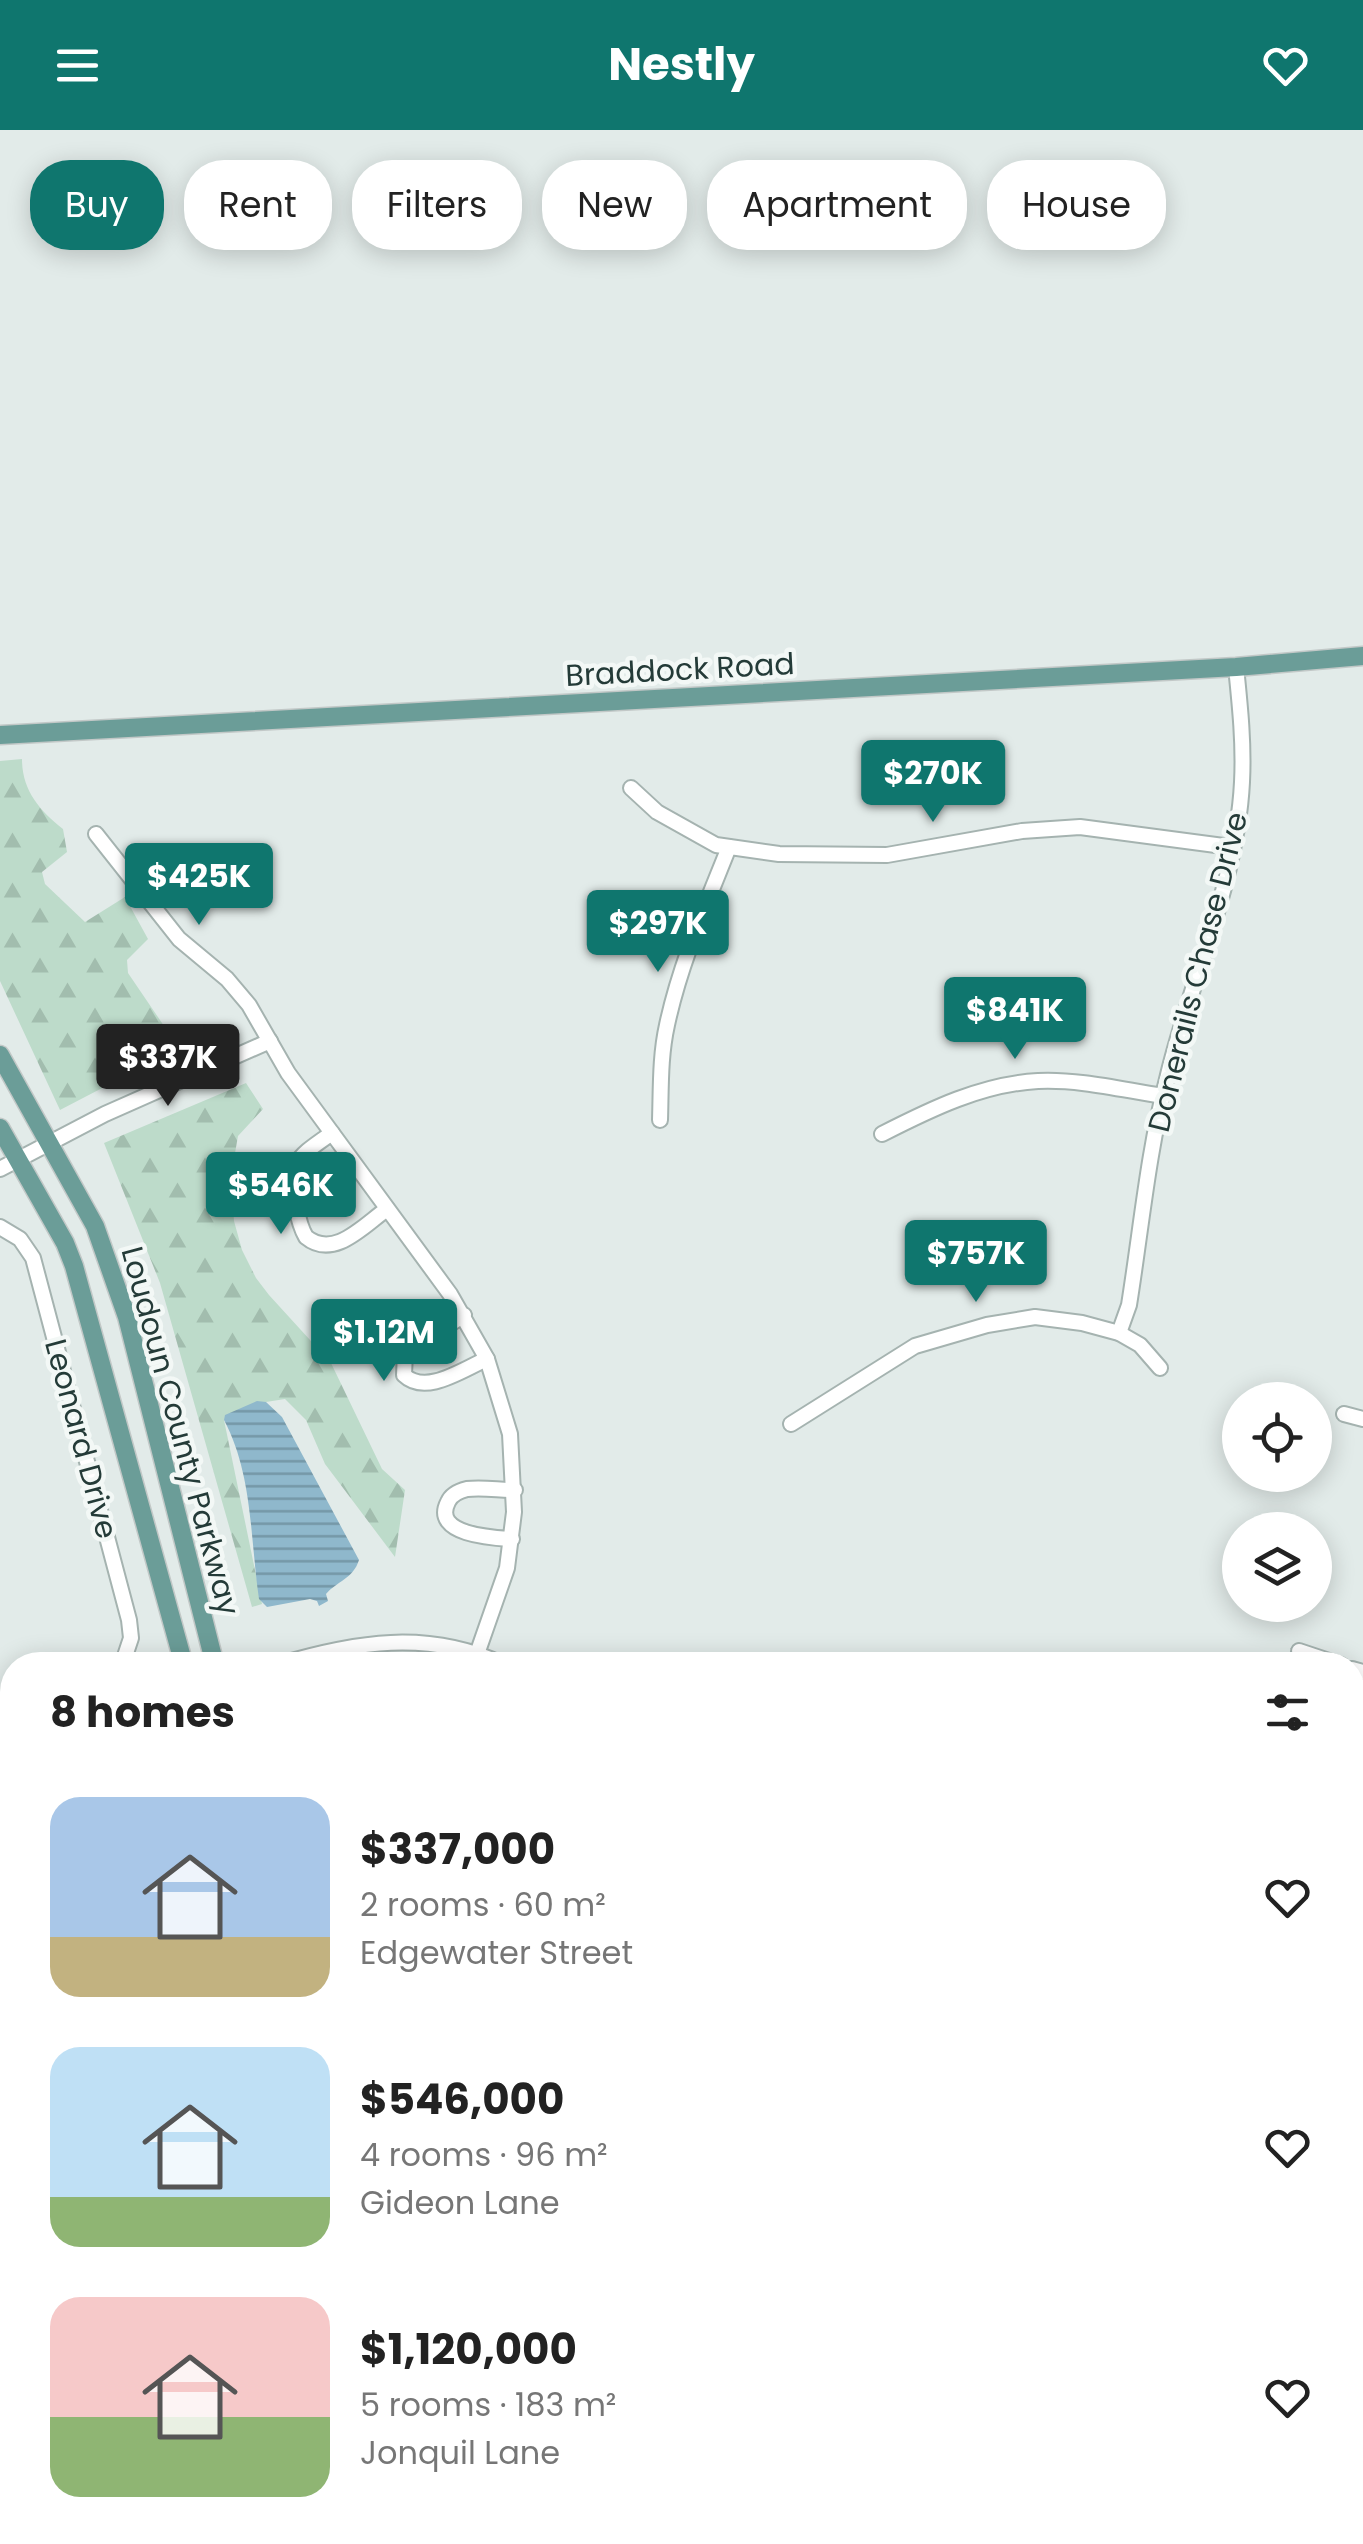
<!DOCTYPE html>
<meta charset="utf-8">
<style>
body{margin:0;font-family:Poppins,sans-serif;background:#f2f2f2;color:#222;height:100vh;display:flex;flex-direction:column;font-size:38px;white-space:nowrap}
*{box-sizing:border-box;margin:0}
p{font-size:32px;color:#767676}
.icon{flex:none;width:55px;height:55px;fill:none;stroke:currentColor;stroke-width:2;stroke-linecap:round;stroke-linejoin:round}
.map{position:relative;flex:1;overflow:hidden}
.drawer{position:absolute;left:0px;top:1522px;width:1365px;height:892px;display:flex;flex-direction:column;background:#fff;border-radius:40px 40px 0 0;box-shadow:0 5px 25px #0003}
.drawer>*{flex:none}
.banner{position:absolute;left:30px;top:30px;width:1305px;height:90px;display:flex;gap:20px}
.fabs{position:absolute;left:1222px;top:1252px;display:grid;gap:20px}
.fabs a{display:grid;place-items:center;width:110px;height:110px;border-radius:50%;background:#fff;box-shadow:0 5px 25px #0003;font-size:50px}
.price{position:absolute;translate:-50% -85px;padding:0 22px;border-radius:10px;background:#0f766e;color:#fff;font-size:32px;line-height:65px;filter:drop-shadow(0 2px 5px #0008)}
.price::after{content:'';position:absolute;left:50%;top:60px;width:30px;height:22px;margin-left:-15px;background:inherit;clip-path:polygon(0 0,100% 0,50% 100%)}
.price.selected{background:#222;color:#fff}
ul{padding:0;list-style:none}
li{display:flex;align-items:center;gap:30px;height:250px;padding:0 50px}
li span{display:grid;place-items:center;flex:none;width:280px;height:200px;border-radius:30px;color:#555}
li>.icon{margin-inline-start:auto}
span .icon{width:120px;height:120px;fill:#fffc;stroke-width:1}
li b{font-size:42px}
h2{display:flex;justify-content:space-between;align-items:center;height:120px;padding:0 50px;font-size:42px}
.tag{padding:0 35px;border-radius:40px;background:#fff;box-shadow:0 5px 25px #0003;font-size:35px;line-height:90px}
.tag.selected{background:#0f766e;color:#fff}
header{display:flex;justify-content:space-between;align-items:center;height:130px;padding:0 50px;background:#0f766e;color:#fff;font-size:45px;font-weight:700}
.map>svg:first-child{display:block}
.grass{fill:url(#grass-dots)}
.forest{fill:url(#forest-firs)}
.pitch{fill:#bddbca}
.water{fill:url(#water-rules)}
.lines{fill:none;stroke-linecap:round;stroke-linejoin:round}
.minor-casing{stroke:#a5b3b0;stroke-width:18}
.major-casing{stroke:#c2c8c7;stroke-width:21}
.minor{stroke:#fff;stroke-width:14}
.major{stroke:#6b9d98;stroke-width:18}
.labels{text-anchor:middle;stroke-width:9;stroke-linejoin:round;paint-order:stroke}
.street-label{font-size:30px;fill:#243b38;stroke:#f3f8f6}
</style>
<header><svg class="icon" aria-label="menu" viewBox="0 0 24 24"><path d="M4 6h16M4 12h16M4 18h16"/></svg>Nestly<svg class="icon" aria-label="heart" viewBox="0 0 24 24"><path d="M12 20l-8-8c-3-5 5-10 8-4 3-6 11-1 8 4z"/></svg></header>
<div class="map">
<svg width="1363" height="2414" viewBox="0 0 1363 2414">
<defs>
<pattern id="grass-dots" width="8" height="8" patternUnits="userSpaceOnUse" patternTransform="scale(2.5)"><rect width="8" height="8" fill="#bddbca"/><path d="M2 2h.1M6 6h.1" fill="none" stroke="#a2bdae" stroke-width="1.8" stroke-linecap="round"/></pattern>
<pattern id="forest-firs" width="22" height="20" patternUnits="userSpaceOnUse" patternTransform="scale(2.5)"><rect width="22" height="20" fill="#bddbca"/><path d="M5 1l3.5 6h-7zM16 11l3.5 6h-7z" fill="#a2bdae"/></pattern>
<pattern id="water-rules" width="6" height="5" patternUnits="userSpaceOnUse" patternTransform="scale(2.5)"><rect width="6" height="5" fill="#8fb8cc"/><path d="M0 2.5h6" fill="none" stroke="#7597a7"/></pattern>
</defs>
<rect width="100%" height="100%" fill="#e2ebe9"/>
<!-- grass -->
<g class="grass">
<path d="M0 1645 12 1646V1764L0 1767Z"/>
<path d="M0 2333 12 2338V2402H386L396 2414H0Z"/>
<path d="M821 2402 1263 2403 1245 2414H803Z"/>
</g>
<!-- forest -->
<g class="forest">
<path d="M22 629C22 660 39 680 63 699L67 722 42 742 45 754 85 792 125 767 148 809 127 830 128 843 179 918 60 980 0 851V631Z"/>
<path d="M246 953 263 979 238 1006 231 1046 234 1091 242 1120 256 1148 269 1165 331 1233 382 1339 405 1360 395 1427 325 1334 306 1290 285 1269 266 1272 224 1290 262 1474 252 1477 160 1153 104 1013Z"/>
</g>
<!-- pitch -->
<g class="pitch">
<path d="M901 2403H949L956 2414H908Z"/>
<path d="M955 2403 1000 2402 1001 2403 981 2414H961Z"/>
</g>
<!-- water -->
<g class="water">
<path d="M257 1271 266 1272 282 1287 359 1430C353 1449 337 1451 326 1464L328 1471 319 1476 317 1471 310 1469 267 1477 259 1469C250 1408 253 1345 224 1290L225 1285Z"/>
<path d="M75 2402 106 2403 112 2414H72Z"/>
</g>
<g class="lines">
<defs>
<g id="minor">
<path d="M631 658 657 682 716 715 779 724 887 725 1022 701 1080 697 1231 717"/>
<path d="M96 704 179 809 227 849 249 875 288 943 450 1164 487 1229 510 1304 514 1382 507 1438 477 1524"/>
<path d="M660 990C661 958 660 926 667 895 680 834 706 775 729 717"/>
<path d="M332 1003C298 1027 286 1032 296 1076 298 1087 300 1097 306 1107 334 1130 364 1095 387 1079"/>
<path d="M882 1004C931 979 982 954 1038 951 1079 949 1123 960 1163 966"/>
<path d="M0 1039 105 984 270 911"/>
<path d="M0 1097 20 1109 33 1128 129 1490 131 1508 122 1535"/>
<path d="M464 1185 405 1223 404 1245C426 1266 463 1239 487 1229"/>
<path d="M1119 1203 1129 1175C1141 1100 1148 1022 1167 949 1190 851 1237 753 1242 652 1244 614 1240 576 1236 537"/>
<path d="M1344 1284 1363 1289"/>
<path d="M791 1294 915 1216 987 1195 1035 1187 1082 1193 1119 1203 1140 1215 1160 1238"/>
<path d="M512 1409C494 1408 431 1405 448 1372 451 1365 459 1361 467 1359 482 1357 499 1360 515 1360"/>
<path d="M1299 1521 1341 1535"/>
<path d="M277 1535C355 1512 427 1499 504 1535"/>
<path d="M1352 1539 1363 1542"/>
<path d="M0 1573H12"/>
<path d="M1352 1798 1363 1791"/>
<path d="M0 1838 12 1835"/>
<path d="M1352 1897 1363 1915"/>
<path d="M1352 2047 1363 2040"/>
<path d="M1352 2197 1363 2190"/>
<path d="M536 2402 545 2414"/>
<path d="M717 2402 727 2414"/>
<path d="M1331 2402 1339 2414"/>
<path d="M772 2414 790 2402"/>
</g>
<g id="major">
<path d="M0 605 1236 537 1363 526"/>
<path d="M0 925 95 1096 127 1187 215 1535"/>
<path d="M0 998 65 1113 74 1136 184 1535"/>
<path d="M403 2402 413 2414"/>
<path d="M439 2402 449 2414"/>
</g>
</defs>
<!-- minor casing -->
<use href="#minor" class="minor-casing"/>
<!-- major casing -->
<use href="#major" class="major-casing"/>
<!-- minor -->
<use href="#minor" class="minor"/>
<!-- major -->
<use href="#major" class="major"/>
</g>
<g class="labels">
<!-- street labels -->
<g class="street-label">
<text transform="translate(680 540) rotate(-3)" y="10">Braddock Road</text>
<text transform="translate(1198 842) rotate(-76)" y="10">Donerails Chase Drive</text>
<text transform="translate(180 1301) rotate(75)" y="10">Loudoun County Parkway</text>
<text transform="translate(81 1309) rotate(75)" y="10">Leonard Drive</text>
</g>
</g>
</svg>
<div class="fabs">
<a><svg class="icon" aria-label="locate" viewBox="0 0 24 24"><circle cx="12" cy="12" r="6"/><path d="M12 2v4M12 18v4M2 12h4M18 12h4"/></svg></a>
<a><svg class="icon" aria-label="layers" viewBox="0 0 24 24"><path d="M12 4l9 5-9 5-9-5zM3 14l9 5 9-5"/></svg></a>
</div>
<b class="price" style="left:933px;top:695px">$270K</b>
<b class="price" style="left:199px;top:798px">$425K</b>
<b class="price" style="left:658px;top:845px">$297K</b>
<b class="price" style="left:1015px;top:932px">$841K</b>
<b class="price selected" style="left:168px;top:979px">$337K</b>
<b class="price" style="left:281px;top:1107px">$546K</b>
<b class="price" style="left:976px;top:1175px">$757K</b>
<b class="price" style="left:384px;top:1254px">$1.12M</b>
<div class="banner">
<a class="tag selected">Buy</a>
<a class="tag">Rent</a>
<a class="tag">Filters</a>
<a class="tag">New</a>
<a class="tag">Apartment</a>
<a class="tag">House</a>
</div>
<section class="drawer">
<h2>8 homes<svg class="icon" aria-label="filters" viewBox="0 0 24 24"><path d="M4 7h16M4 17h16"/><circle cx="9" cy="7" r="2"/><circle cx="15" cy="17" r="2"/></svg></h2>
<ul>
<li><span style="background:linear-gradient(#a9c7e8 70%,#c2b280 0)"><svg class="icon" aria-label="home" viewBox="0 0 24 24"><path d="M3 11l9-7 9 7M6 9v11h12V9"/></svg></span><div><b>$337,000</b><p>2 rooms · 60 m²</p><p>Edgewater Street</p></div><svg class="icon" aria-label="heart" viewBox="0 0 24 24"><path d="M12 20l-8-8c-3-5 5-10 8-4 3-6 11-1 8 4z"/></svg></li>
<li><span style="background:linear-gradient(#bfe0f5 75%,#8fb573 0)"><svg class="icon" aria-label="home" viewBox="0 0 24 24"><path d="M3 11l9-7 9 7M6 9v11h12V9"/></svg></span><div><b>$546,000</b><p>4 rooms · 96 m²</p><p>Gideon Lane</p></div><svg class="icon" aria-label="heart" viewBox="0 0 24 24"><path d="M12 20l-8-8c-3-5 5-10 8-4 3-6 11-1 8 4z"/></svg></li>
<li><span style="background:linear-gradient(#f6c9c9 60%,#8fb573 0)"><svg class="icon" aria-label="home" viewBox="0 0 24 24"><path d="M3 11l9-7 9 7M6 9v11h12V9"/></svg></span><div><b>$1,120,000</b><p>5 rooms · 183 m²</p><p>Jonquil Lane</p></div><svg class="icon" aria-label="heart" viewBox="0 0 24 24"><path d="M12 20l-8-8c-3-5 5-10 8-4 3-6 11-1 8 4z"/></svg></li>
</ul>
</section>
</div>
